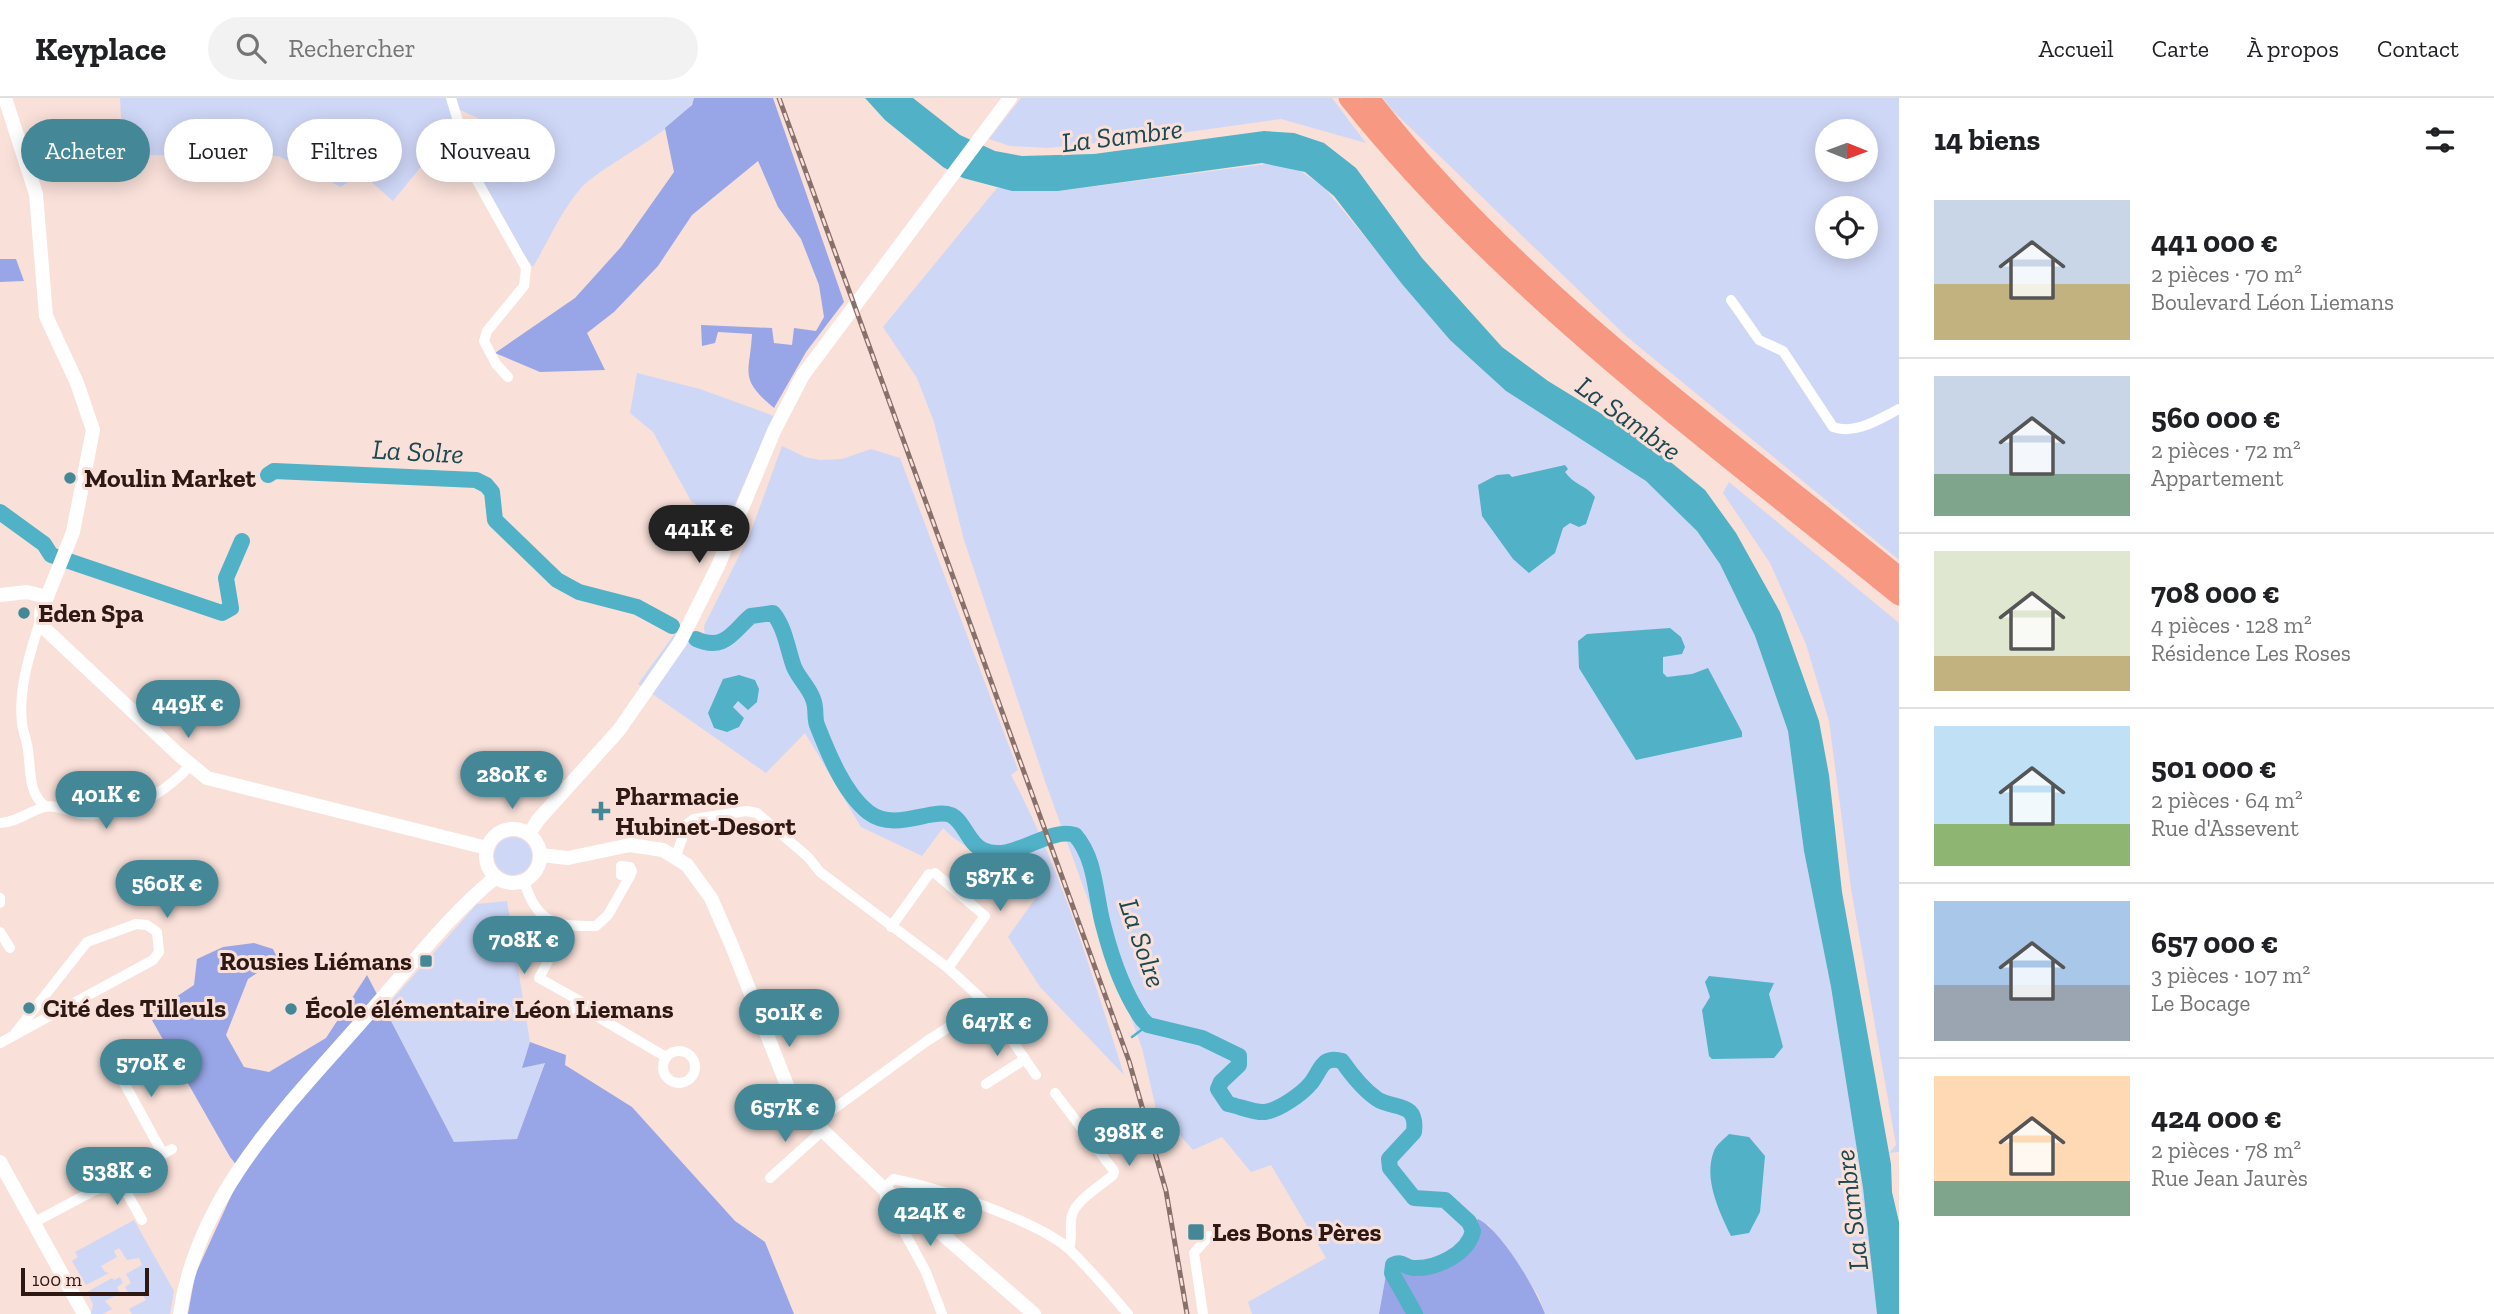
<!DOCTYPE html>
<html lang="fr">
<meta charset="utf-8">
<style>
body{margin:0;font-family:"Zilla Slab",serif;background:#f2f2f2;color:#202124;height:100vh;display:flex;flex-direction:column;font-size:26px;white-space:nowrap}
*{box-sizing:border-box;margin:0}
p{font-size:23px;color:#757577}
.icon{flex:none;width:38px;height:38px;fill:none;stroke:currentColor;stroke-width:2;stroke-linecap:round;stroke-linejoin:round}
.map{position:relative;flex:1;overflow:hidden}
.panel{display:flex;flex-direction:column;background:#fff;width:595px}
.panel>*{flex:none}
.guide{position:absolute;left:21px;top:21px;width:665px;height:63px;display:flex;gap:14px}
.needle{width:46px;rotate:91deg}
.fabs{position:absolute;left:1815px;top:21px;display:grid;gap:14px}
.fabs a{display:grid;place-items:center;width:63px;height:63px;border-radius:50%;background:#fff;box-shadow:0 4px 18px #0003;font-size:35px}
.scale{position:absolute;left:21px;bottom:18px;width:128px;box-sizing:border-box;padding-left:7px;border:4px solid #2e1813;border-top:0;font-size:19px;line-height:24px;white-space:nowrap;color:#2e1813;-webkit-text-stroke:5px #f9e0d9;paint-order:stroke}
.price{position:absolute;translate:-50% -60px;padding:0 16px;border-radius:24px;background:#448897;color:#fff;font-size:23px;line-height:46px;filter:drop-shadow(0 2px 4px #0008)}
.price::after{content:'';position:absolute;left:50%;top:42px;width:21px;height:16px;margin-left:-10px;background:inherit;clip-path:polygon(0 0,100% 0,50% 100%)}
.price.current{background:#222;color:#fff}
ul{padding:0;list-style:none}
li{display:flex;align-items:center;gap:21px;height:175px;padding:0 35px}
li+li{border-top:2px solid #e0e0e0}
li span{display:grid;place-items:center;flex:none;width:196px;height:140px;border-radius:0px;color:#555}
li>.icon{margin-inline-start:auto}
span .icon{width:84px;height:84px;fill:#fffc;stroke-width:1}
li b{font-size:30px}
h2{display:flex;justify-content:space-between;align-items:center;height:84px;padding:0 35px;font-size:30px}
.tag{padding:0 24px;border-radius:32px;background:#fff;box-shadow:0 4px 18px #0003;font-size:24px;line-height:63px}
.tag.current{background:#448897;color:#fff}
header{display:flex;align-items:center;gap:42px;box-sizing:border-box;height:98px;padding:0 35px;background:#fff;border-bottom:2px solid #e0e0e0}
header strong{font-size:33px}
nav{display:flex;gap:38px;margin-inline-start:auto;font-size:24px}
.search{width:490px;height:63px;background:#f2f2f2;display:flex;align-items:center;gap:18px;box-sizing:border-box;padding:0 24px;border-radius:38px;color:#757577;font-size:26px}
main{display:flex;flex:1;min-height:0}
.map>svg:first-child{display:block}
.green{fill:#cfd7f7;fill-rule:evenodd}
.forest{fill:#98a6e7}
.water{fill:#51b1c6}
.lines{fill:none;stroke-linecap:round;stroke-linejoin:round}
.stream{stroke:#51b1c6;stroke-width:2.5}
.river{stroke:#51b1c6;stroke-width:16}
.street{stroke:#fff;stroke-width:10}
.secondary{stroke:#fff;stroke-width:14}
.highway{stroke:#f79982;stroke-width:19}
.rail-casing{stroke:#88716b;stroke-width:5}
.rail{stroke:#f9e0d9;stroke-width:2.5;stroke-dasharray:8;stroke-linecap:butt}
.poi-dot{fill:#448897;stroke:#f9e0d9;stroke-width:2.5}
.labels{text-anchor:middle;stroke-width:6;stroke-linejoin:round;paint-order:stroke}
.poi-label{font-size:26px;font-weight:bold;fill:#2e1813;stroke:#f9e0d9;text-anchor:start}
.water-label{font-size:28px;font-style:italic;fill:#1c4851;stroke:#f9e0d9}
</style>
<header>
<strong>Keyplace</strong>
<div class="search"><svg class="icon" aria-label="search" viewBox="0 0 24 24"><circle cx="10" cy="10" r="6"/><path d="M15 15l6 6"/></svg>Rechercher</div>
<nav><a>Accueil</a><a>Carte</a><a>À propos</a><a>Contact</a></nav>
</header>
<main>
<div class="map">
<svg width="1899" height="1216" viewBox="0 0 1899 1216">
<rect width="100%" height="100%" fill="#f9e0d9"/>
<!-- green -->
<g class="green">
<path d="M120 0H694C687 27 602 67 581 90 563 110 547 145 533 169L501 126 481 82 507 34 458 11 463 61 438 48 393 103 361 75 341 89 278 58 123 57Z"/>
<path d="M1021 0H1332L1366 45 1281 21 1138 41 1047 50 1010 48 989 41Z"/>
<path d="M1383 0H1899V462L1626 238 1393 13ZM1827 33H1866V72H1827ZM1827 110H1866V149H1827Z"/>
<path d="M1273 65 1297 71 1323 88 1450 242 1506 293 1607 355 1661 394 1697 433 1720 466 1755 538 1788 633 1804 753 1831 889 1863 1090 1877 1216H1545L1538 1197 1488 1126C1475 1133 1475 1139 1466 1149 1445 1171 1416 1177 1387 1171L1379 1216H1252L1248 1204 1326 1160 1271 1067 1251 1074 1222 1039 1193 1052 1156 1011 1142 950 1046 686 964 442 934 324 917 280 883 229 997 90 1058 93Z"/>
<path d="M637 275 700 291 774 318 726 426 691 403 653 334 630 315Z"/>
<path d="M782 348 805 359 820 362 842 361 871 351 900 360 1018 672 1011 677C1061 771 1092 876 1124 977L1040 889 1008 839 1039 795 1021 767C990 760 965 753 943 730L922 758 861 729 805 635 766 675 638 586 676 534 706 549 704 528 750 436Z"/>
<path d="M1729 384 1899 525V1054L1889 1055 1896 1047 1851 791 1829 623 1806 546 1770 465 1723 395Z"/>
<circle cx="513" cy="758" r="19"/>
<path d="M507 803 530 944 523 970 545 964 517 1042 454 1044 383 912 477 806Z"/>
<path d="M134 1122 174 1193 170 1216H132L129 1211 146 1202 142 1196 130 1198 125 1189 131 1185 126 1176 142 1167 139 1160 127 1162 119 1150 114 1153 117 1159 101 1168 105 1174 109 1175 86 1187 72 1163 78 1159 75 1154Z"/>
<path d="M120 1179 123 1185 117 1189 120 1195 105 1203 112 1211 103 1216H91L93 1206 87 1194 112 1180 114 1182Z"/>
</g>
<!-- forest -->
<g class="forest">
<path d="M694 0H773L844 204 806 254 774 310C738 280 750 276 752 236L718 234 715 245 702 248 701 227 772 230 774 245 792 247 794 230 816 233 824 219 819 187 801 141 778 109 758 63 692 117 658 168 614 214 587 235 605 272 540 274 495 255 575 200 621 149 674 74 665 30 692 7Z"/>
<path d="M0 161H16L24 183 0 184Z"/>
<path d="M254 845 273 851 278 861 248 881 226 937 244 969 269 974 326 940 367 877 454 1044 517 1041 545 965 522 970 530 944 566 957 565 967 632 1009 735 1123 765 1144 794 1216H188L195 1177 242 1074 230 1059 149 917 194 887 197 861 223 849Z"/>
<path d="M1478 1121C1501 1132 1536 1191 1545 1216H1379L1387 1171C1417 1177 1455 1170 1471 1141 1476 1133 1472 1128 1478 1121Z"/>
</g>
<!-- water -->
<g class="water">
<path d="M865 0H913L960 37 995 53 1022 58 1094 56 1264 33 1294 35 1324 45 1356 70 1422 160 1502 249 1548 283 1641 340 1705 392 1736 435 1780 514 1819 623 1829 677 1842 794 1891 1066 1892 1094 1899 1124V1216H1877L1863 1090 1831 889 1804 753 1788 633 1755 538 1720 466 1697 433 1646 383 1506 293 1450 242 1402 186 1334 98 1305 74 1262 65 1058 93H1012L963 80 943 69 885 22Z"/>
<path d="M1565 367 1568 371 1565 374C1574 387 1586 387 1595 399L1586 426 1579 429 1570 425 1563 430 1555 455 1529 475 1513 461 1482 418 1478 387 1497 377 1509 376 1512 379Z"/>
<path d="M1670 530 1681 539 1685 549 1682 556 1663 559V575L1667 579 1692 576 1708 570 1742 634V639L1636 662 1579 570 1578 543 1587 536Z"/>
<path d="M739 577 755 582 759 591 757 604 748 612 738 603 733 609 744 620 739 629 727 634 714 630 708 615 723 581Z"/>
<path d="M1709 878 1774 885 1769 896 1783 949 1774 960 1712 961 1709 958 1702 912 1710 899 1705 884Z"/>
<path d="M1729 1036 1749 1039 1765 1058 1760 1114 1749 1135 1731 1138C1719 1113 1703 1080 1714 1053 1716 1047 1724 1041 1729 1036Z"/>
</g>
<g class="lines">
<!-- stream -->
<path class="stream" d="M1132 939 1148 927"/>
<!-- river -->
<g class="river">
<path d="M268 377 274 373 476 382 486 387 492 394 495 422 557 482 579 494 637 509 672 528"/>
<path d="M0 414 44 446 51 457 222 515 231 510 226 480 242 443"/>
<path d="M696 541C725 554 733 533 751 518L773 515C785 529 788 553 794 569 799 581 809 589 813 601 817 610 814 619 817 627 828 655 844 695 868 714 895 735 932 709 951 717 965 724 968 746 983 752 1012 766 1048 728 1075 737 1097 762 1095 800 1104 830 1112 861 1124 895 1142 921L1148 927 1202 940 1239 958V967L1221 984 1218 991 1228 1006C1239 1008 1254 1015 1265 1014 1279 1012 1302 996 1311 985 1321 972 1322 957 1342 963 1351 976 1364 992 1377 1001 1393 1012 1418 1002 1414 1034L1389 1061 1390 1070 1414 1100 1445 1102 1469 1124 1473 1133C1468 1156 1436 1171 1414 1170 1405 1170 1403 1162 1393 1167L1392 1175 1415 1216"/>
</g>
<!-- street -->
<g class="street">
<path d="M451 0 475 79 526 170 524 188 487 233 484 243 496 266 508 279"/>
<path d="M1731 202 1759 242 1783 253 1833 329C1856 337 1879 321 1899 311"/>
<path d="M40 523C30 555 18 591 22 625 23 634 27 643 28 652 31 672 28 695 45 708"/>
<path d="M0 725C18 724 29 713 45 709 56 706 70 714 82 716 124 721 162 697 190 668"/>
<path d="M676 758 687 726 694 721 746 713 757 715 808 759 820 774 948 870 986 905 927 943 813 1026"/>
<path d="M935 775 985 818 948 870"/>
<path d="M524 783C537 827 556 828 596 828L608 817 630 778 632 773 630 769 621 768V777L630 778"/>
<path d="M0 800V805"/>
<path d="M567 827 539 880 580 903"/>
<path d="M891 829 929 776"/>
<path d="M0 834 10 850"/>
<circle cx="580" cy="910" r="6"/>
<path d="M986 905 1036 977"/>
<path d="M586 912 666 959"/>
<path d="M0 945 153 862 159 854 157 834 147 827 136 826 87 844 13 938"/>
<circle cx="679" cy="969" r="16"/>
<path d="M111 961 163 1056"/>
<path d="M986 986 1025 961"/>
<path d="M1055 995 1114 1073 1113 1077C1102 1087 1076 1102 1072 1117 1069 1128 1073 1139 1069 1151"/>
<path d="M770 1080 821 1034"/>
<path d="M119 1081 142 1122"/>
<path d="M33 1125 172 1051"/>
<path d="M942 1216 926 1174 885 1099 884 1091 893 1081C936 1089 1038 1123 1069 1151 1090 1171 1109 1194 1128 1216"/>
<path d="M1203 1216 1194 1155 1209 1138"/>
</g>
<!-- secondary -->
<g class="secondary">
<path d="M5 0 36 96 46 218 77 285 93 332 73 434 41 514 42 528 178 656 207 680 487 750"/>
<path d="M0 497 27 494 47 499"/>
<circle cx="513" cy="758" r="27"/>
<path d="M529 736 538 722 619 632 680 544 718 468 774 333 803 277 1010 0"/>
<path d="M541 757 568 760 630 747 663 752 687 767 711 800 732 848 794 1005 884 1091 941 1135 1034 1216"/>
<path d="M0 1064 84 1216"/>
<path d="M180 1216C198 1090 297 999 376 907 414 864 451 815 496 779"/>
</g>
<!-- highway -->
<g class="highway">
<path d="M1348 0C1503 195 1708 342 1899 498"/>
<path d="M1370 0C1512 186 1719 331 1899 478"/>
</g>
<defs>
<path id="rail" d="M779 0 1129 963 1166 1093 1187 1216"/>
</defs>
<!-- rail casing -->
<use href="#rail" class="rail-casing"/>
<!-- rail -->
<use href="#rail" class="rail"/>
</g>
<!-- markers -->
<g class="poi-dot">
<circle cx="70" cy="380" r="7"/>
<circle cx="24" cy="515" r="7"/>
<path d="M597.5 702.5h7v7h7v7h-7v7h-7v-7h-7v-7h7z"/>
<rect x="419" y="856" width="14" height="14" rx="3.5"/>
<circle cx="29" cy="910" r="7"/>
<circle cx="291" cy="911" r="7"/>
<rect x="1187" y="1125" width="18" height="18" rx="3.5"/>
</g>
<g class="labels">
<!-- poi labels -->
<g class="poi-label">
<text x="84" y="389">Moulin Market</text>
<text x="38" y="524">Eden Spa</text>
<text x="615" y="707">Pharmacie<tspan x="615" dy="30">Hubinet-Desort</tspan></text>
<text x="412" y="872" text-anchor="end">Rousies Liémans</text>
<text x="43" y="919">Cité des Tilleuls</text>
<text x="305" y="920">École élémentaire Léon Liemans</text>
<text x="1212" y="1143">Les Bons Pères</text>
</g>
<!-- water labels -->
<g class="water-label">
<text transform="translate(1122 37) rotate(-7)" y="10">La Sambre</text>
<text transform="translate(1629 320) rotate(36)" y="10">La Sambre</text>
<text transform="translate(418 353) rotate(3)" y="10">La Solre</text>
<text transform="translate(1143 845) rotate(71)" y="10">La Solre</text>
<text transform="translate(1851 1112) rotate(-97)" y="10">La Sambre</text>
</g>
</g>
</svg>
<div class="fabs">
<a><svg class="needle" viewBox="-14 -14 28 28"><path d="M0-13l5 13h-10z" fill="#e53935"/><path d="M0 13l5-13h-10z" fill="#757577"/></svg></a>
<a><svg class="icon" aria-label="locate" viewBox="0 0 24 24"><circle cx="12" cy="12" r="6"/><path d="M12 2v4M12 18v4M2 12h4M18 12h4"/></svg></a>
</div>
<div class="scale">100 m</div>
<b class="price current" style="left:699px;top:467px">441K €</b>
<b class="price" style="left:188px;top:642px">449K €</b>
<b class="price" style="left:512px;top:713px">280K €</b>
<b class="price" style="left:106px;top:733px">401K €</b>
<b class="price" style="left:1000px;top:815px">587K €</b>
<b class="price" style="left:167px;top:822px">560K €</b>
<b class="price" style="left:524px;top:878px">708K €</b>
<b class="price" style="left:789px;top:951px">501K €</b>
<b class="price" style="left:997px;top:960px">647K €</b>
<b class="price" style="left:151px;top:1001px">570K €</b>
<b class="price" style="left:785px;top:1046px">657K €</b>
<b class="price" style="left:1129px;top:1070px">398K €</b>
<b class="price" style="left:117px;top:1109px">538K €</b>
<b class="price" style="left:930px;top:1150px">424K €</b>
<div class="guide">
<a class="tag current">Acheter</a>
<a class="tag">Louer</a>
<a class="tag">Filtres</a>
<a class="tag">Nouveau</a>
</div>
</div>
<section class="panel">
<h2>14 biens<svg class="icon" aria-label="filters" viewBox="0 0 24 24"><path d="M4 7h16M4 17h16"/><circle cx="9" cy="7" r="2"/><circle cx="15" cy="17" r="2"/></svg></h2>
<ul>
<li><span style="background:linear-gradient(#c9d6e8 60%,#c2b280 0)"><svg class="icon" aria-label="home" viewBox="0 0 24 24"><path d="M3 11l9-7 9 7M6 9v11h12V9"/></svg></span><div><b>441 000 €</b><p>2 pièces · 70 m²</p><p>Boulevard Léon Liemans</p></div></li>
<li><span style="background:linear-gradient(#c9d6e8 70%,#7fa58c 0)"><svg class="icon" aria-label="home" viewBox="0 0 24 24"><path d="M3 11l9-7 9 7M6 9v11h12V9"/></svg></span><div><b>560 000 €</b><p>2 pièces · 72 m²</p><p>Appartement</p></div></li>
<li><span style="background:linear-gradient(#dfe7d0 75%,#c2b280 0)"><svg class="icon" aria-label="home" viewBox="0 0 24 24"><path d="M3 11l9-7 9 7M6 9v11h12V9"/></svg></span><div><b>708 000 €</b><p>4 pièces · 128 m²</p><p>Résidence Les Roses</p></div></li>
<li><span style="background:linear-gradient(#bfe0f5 70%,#8fb573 0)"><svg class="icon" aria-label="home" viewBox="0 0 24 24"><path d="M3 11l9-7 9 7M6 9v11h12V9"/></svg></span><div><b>501 000 €</b><p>2 pièces · 64 m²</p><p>Rue d'Assevent</p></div></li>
<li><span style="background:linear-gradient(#a9c7e8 60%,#9aa5b1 0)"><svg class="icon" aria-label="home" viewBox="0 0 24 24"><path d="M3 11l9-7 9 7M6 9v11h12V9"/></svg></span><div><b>657 000 €</b><p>3 pièces · 107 m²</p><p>Le Bocage</p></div></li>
<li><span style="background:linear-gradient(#ffd9b3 75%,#7fa58c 0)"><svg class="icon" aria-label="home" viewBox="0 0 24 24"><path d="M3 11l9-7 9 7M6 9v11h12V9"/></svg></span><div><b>424 000 €</b><p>2 pièces · 78 m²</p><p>Rue Jean Jaurès</p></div></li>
</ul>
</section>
</main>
